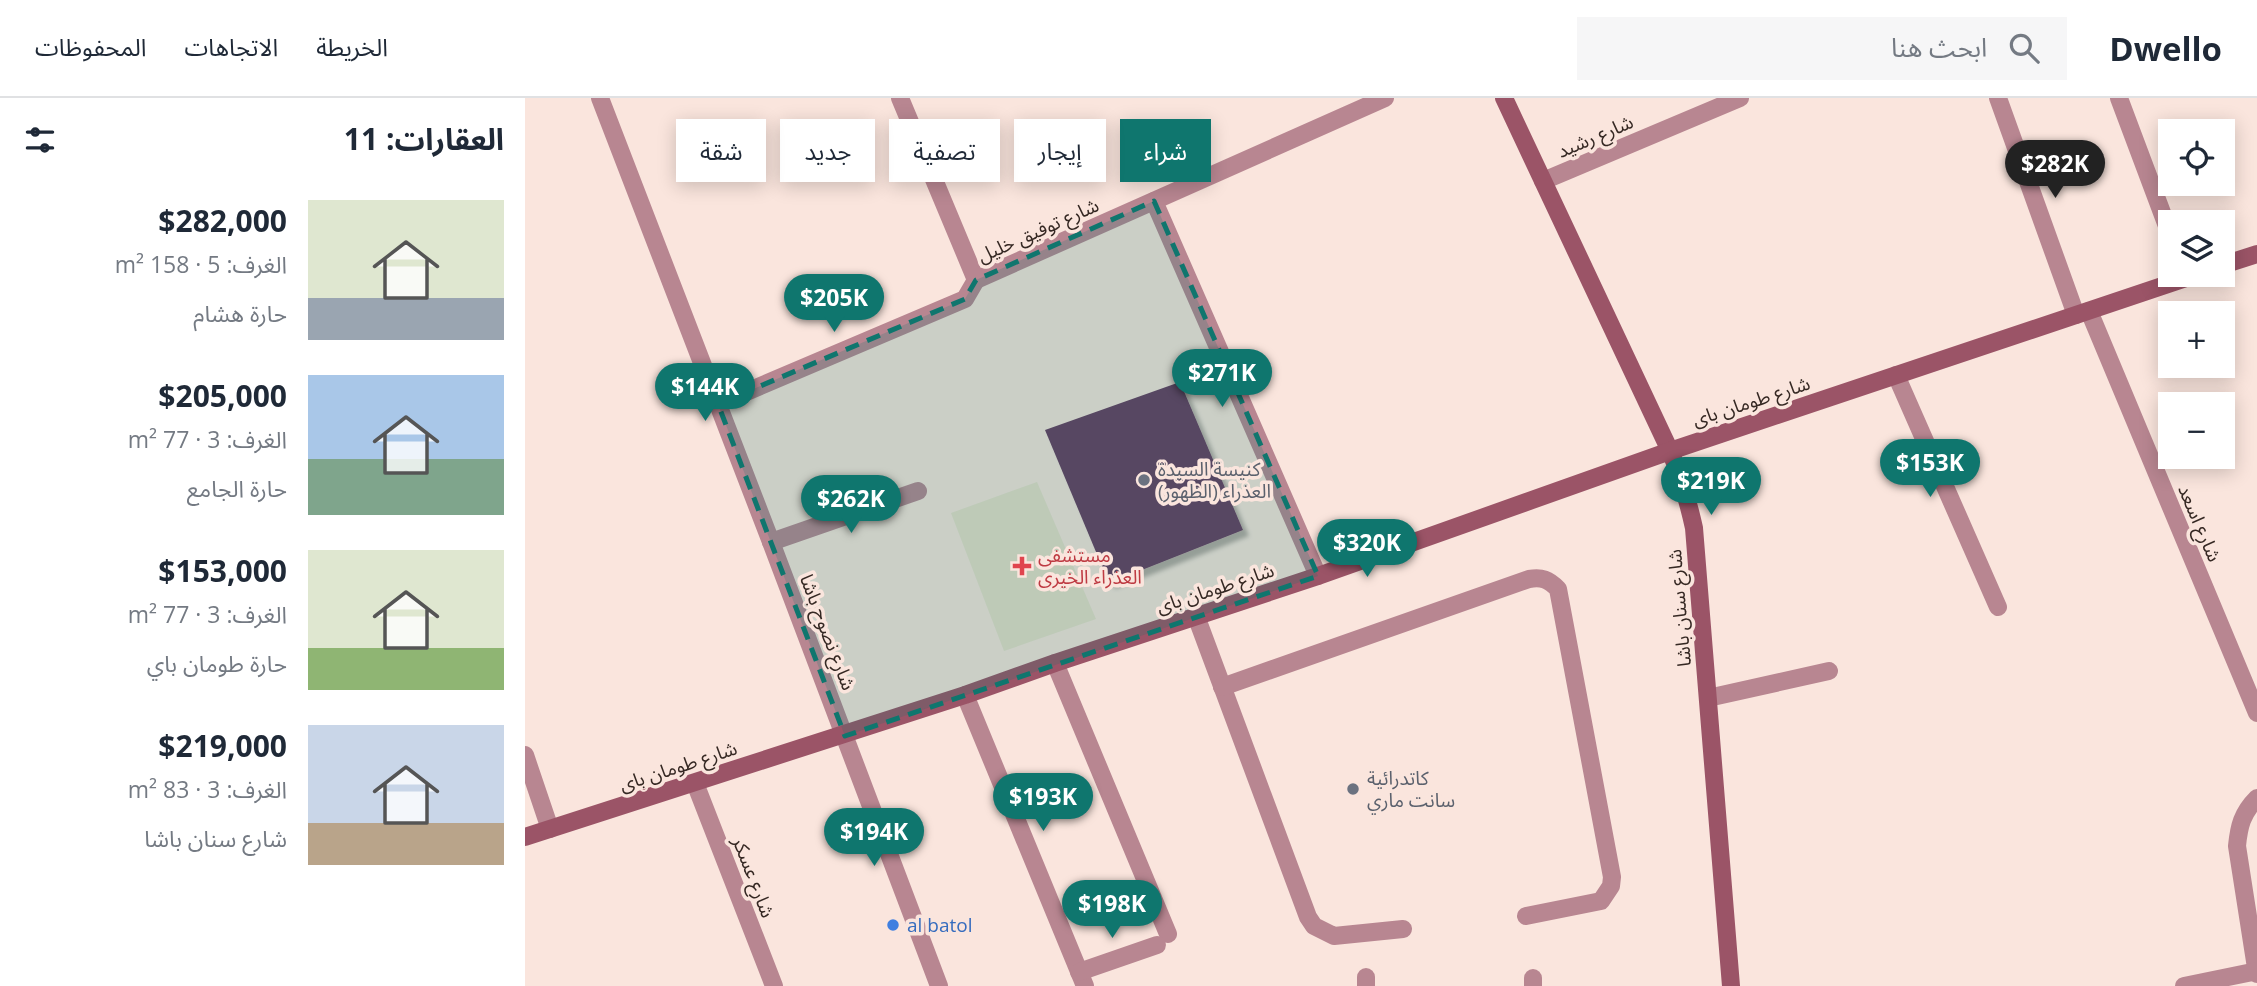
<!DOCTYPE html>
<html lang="ar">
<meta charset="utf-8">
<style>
body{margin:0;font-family:"Open Sans","Noto Sans Arabic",sans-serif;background:#f6f6f7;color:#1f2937;direction:rtl;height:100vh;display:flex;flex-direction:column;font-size:26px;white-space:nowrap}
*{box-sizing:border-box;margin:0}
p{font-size:23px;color:#747a83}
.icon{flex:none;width:38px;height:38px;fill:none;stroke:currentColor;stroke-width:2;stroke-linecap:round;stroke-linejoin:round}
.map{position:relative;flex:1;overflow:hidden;direction:ltr}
.drawer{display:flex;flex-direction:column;background:#fff;width:525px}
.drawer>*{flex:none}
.hud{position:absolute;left:21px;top:21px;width:665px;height:63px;direction:rtl;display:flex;gap:14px}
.tools{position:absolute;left:1633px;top:21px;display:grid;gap:14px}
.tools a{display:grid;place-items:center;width:77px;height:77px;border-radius:0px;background:#fff;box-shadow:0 4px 18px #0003;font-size:35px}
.price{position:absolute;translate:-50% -60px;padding:0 16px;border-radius:24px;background:#0f766e;color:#fff;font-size:23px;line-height:46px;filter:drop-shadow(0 2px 4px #0008)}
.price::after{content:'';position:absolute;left:50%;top:42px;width:21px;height:16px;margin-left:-10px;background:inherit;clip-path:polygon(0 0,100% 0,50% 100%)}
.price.on{background:#222;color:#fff}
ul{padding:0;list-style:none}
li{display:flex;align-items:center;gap:21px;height:175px;padding:0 21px}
li span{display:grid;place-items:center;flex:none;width:196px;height:140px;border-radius:0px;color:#555}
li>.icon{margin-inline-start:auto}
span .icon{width:84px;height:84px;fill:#fffc;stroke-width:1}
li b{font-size:30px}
h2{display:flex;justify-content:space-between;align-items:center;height:84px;padding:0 21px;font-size:30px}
.chip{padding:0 24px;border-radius:0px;background:#fff;box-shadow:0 4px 18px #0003;font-size:24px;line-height:63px}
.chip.on{background:#0f766e;color:#fff}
header{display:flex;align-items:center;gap:42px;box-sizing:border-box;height:98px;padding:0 35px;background:#fff;border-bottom:2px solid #e0e1e3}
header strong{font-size:33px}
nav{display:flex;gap:38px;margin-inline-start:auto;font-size:24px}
.search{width:490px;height:63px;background:#f6f6f7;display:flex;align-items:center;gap:18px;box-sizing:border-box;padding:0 24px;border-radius:0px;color:#747a83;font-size:26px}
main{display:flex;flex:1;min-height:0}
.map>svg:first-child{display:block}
.medical{fill:#eadfca}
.building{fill:#693b5e;filter:url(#shadow)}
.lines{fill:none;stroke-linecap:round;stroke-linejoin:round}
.lane{stroke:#b88691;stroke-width:18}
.street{stroke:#b88691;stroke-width:18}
.secondary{stroke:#9b5467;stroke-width:18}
.marked{fill:#0f766e;fill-opacity:0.2;stroke:#0f766e;stroke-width:5;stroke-dasharray:14 9;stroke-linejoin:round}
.worship-dot{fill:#6b7280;stroke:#fae5dd;stroke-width:2.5}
.health-dot{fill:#e0444e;stroke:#fae5dd;stroke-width:2.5}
.shop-dot{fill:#3f7fe0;stroke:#fae5dd;stroke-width:2.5}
.labels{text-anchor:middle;stroke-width:7;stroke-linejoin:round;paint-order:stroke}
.street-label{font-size:19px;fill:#352823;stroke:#fae5dd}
.worship-label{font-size:19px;fill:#5b616d;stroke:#fae5dd;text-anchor:start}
.health-label{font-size:19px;fill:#be3a42;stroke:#fae5dd;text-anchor:start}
.shop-label{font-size:19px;fill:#366cbe;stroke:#fae5dd;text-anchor:start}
</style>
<header>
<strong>Dwello</strong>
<div class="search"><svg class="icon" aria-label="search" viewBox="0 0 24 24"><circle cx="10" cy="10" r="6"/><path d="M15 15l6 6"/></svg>ابحث هنا</div>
<nav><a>الخريطة</a><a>الاتجاهات</a><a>المحفوظات</a></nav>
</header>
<main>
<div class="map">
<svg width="1732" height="888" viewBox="0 0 1732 888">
<defs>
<filter id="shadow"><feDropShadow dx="6" dy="6" stdDeviation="2" flood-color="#0004"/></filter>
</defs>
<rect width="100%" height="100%" fill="#fae5dd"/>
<!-- medical -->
<path class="medical" d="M512 384 571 521 479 553 426 415Z"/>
<!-- building -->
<path class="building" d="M655 284 718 432 584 485 520 332Z"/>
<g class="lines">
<!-- lane -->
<g class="lane">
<path d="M671 518 783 819 789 828 809 838 878 831"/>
<path d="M530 565 643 836"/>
<path d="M697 589 1004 481C1017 479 1023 481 1033 491L1087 779 1086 788 1076 803 1001 818"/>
<path d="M1183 600 1304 573"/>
</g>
<!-- street -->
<g class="street">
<path d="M75 0 246 444 414 888"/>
<path d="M1473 0 1551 217"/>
<path d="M1594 0 1645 136"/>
<path d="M1018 83 1215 0"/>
<path d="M629 103 793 478"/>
<path d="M451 182 860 0"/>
<path d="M1564 213 1732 615"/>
<path d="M1371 277 1473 509"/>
<path d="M193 306 440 201 451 182 375 0"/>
<path d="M246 444 393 393"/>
<path d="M440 597 560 888"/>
<path d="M0 657 25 731"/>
<path d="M170 685 249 888"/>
<path d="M1732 700C1717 715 1714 728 1712 748L1732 876"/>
<path d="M554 874 632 847"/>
<path d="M841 879V888"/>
<path d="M1008 880V888"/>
<path d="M1659 888 1732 873"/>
</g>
<!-- secondary -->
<g class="secondary">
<path d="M979 0 1145 353C1156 378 1163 403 1169 430L1206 888"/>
<path d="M1698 167 1732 156"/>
<path d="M0 739 440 597 530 565 793 478 1145 353 1670 177"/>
</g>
</g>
<!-- marked area -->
<path class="marked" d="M629 103 793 478 320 638 193 306 440 201 451 182Z"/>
<!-- markers -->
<g class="worship-dot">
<circle cx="619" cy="382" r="7"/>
<circle cx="828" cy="691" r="7"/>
</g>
<path class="health-dot" d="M493.5 457.5h7v7h7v7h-7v7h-7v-7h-7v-7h7z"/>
<circle class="shop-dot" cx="368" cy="827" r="7"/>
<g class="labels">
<!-- street labels -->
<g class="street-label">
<text transform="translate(1070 38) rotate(-23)" y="7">شارع رشيد</text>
<text transform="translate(513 132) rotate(-24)" y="7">شارع توفيق خليل</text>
<text transform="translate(1226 303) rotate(-18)" y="7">شارع طومان باى</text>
<text transform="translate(1675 425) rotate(67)" y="7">شارع اسعد</text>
<text transform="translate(690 490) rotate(-18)" y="7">شارع طومان باى</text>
<text transform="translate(1154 510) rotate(-95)" y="7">شارع سنان باشا</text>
<text transform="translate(303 534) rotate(69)" y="7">شارع نصوح باشا</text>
<text transform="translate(153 668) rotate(-18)" y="7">شارع طومان باى</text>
<text transform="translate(229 779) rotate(69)" y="7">شارع عسكر</text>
</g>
<!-- worship labels -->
<g class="worship-label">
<text x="633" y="378">كنيسة السيدة<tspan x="633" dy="22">العذراء (الظهور)</tspan></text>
<text x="842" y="687">كاتدرائية<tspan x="842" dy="22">سانت ماري</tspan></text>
</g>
<!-- health labels -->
<g class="health-label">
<text x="513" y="464">مستشفى<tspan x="513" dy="22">العذراء الخيرى</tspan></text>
</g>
<!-- shop labels -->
<g class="shop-label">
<text x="382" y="834">al batol</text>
</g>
</g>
</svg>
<div class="tools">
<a><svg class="icon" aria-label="locate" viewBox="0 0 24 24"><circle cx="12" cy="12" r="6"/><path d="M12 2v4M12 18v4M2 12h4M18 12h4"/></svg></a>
<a><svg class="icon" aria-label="layers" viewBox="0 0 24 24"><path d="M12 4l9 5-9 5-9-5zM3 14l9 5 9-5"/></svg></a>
<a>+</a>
<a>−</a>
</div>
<b class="price on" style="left:1530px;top:102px">$282K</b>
<b class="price" style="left:309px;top:236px">$205K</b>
<b class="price" style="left:697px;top:311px">$271K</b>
<b class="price" style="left:180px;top:325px">$144K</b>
<b class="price" style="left:1405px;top:401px">$153K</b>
<b class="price" style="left:1186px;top:419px">$219K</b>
<b class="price" style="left:326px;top:437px">$262K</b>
<b class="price" style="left:842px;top:481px">$320K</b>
<b class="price" style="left:518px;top:735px">$193K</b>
<b class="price" style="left:349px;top:770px">$194K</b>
<b class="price" style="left:587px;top:842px">$198K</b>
<div class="hud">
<a class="chip on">شراء</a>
<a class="chip">إيجار</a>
<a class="chip">تصفية</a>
<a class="chip">جديد</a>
<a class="chip">شقة</a>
</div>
</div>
<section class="drawer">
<h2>العقارات: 11<svg class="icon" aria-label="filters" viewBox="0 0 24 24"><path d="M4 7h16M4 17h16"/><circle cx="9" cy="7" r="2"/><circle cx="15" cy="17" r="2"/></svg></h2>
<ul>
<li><span style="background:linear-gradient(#dfe7d0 70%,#9aa5b1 0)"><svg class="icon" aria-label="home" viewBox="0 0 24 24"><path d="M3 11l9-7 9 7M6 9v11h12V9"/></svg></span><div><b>$282,000</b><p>الغرف: 5 · 158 m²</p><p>حارة هشام</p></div></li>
<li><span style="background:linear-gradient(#a9c7e8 60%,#7fa58c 0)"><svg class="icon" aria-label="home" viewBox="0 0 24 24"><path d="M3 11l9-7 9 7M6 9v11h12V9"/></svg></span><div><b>$205,000</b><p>الغرف: 3 · 77 m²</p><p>حارة الجامع</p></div></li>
<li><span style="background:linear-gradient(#dfe7d0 70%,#8fb573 0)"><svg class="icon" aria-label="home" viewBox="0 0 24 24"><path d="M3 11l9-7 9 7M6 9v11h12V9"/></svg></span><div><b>$153,000</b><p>الغرف: 3 · 77 m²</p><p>حارة طومان باي</p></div></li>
<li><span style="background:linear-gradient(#c9d6e8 70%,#b9a48a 0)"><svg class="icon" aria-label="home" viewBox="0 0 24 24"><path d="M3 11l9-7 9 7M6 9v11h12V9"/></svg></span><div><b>$219,000</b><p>الغرف: 3 · 83 m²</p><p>شارع سنان باشا</p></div></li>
</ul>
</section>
</main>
